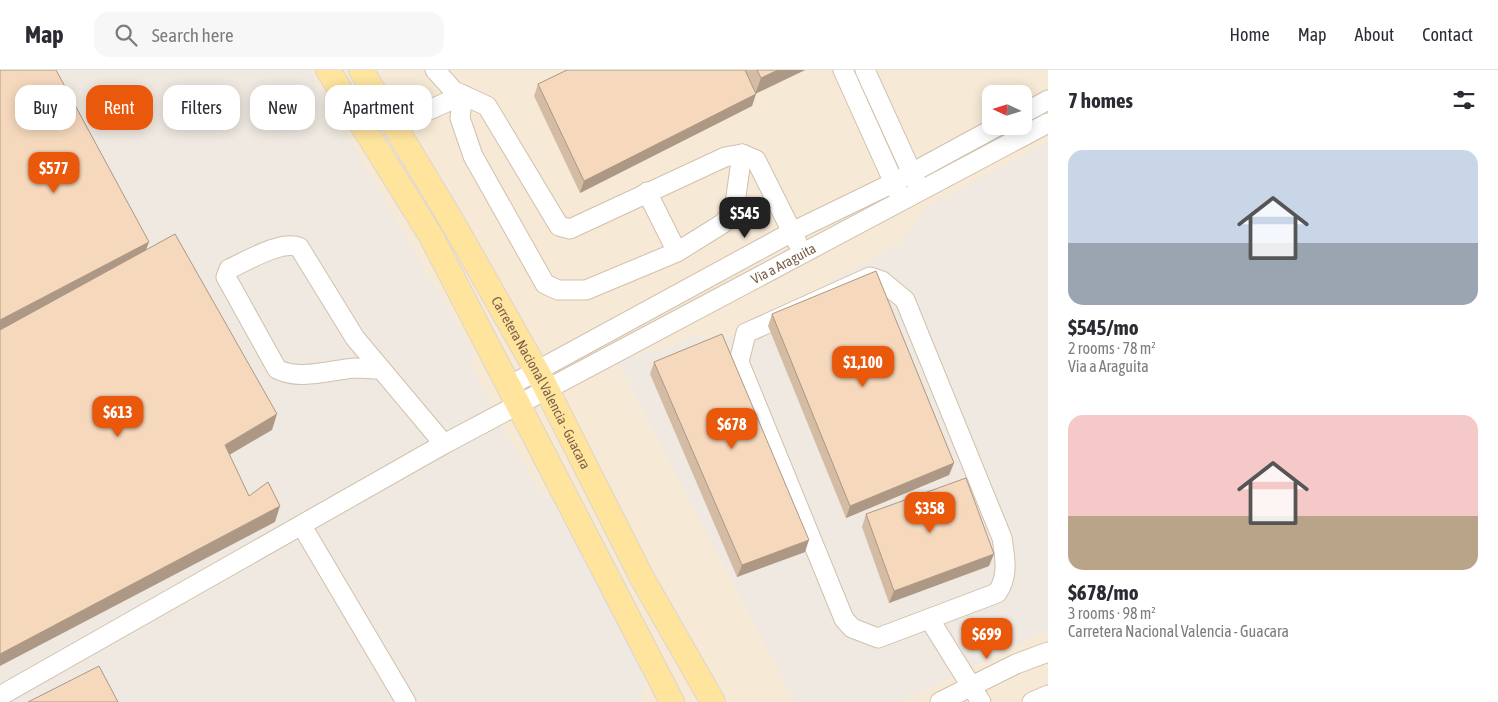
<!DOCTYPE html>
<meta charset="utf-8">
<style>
body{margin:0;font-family:"Asap Condensed",sans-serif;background:#f7f7f7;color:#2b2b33;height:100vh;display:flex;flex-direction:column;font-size:19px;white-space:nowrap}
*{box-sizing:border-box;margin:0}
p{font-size:16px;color:#7c7c81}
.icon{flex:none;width:28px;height:28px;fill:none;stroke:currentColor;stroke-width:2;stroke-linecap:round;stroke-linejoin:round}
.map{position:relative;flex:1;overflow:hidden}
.side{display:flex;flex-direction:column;background:#fff;width:450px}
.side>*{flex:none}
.hud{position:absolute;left:15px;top:15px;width:475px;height:45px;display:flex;gap:10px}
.needle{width:32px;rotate:274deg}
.controls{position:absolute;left:982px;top:15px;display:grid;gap:10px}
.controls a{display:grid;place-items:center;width:50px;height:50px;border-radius:10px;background:#fff;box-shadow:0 2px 12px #0003;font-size:25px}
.price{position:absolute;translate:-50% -42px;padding:0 11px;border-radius:10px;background:#ea580c;color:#fff;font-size:16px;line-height:32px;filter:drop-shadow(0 1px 2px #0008)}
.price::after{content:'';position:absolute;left:50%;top:30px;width:15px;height:11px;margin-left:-8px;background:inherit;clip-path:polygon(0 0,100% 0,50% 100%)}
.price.selected{background:#222;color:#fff}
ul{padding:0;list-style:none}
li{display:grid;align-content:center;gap:10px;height:265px;padding:0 20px}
li span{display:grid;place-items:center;height:155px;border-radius:15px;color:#555}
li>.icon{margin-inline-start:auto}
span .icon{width:90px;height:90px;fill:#fffc;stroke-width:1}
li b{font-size:21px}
h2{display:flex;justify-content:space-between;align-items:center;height:60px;padding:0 20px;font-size:21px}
.chip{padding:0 18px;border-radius:15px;background:#fff;box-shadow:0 2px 12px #0003;font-size:18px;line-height:45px}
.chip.selected{background:#ea580c;color:#fff}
header{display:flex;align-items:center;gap:30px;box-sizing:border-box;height:70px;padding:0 25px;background:#fff;border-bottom:1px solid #e1e1e2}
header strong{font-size:24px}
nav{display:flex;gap:28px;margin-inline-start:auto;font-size:18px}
.search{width:350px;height:45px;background:#f7f7f7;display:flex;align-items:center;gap:12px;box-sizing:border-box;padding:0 18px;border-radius:15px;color:#7c7c81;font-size:19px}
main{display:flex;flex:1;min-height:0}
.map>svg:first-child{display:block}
.residential{fill:#f6ead6;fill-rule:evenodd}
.industrial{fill:#efe9e1}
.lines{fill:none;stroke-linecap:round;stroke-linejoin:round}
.minor-casing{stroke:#d2c0ac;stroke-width:21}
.major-casing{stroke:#ddd5d0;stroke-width:26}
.minor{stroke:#fff;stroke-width:19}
.major{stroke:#ffe49e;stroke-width:24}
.wall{fill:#d4bba3}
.shaded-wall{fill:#ac9884}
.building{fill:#f6d9bd;stroke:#ac9884}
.labels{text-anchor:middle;stroke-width:4;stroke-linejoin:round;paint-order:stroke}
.street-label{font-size:14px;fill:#7b5f49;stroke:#fffbf0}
</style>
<header>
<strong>Map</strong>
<div class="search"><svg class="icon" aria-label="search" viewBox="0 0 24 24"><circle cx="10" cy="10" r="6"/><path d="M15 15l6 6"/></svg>Search here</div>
<nav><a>Home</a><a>Map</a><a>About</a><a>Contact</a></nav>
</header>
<main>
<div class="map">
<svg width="1048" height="632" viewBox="0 0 1048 632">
<rect width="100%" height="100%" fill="#fef7e8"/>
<!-- residential -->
<path class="residential" d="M0 0H1048V632H0ZM991 24H1024V56H991Z"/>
<!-- industrial -->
<g class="industrial">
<path d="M0 0H309L473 281 472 298 537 418 553 432 647 608 641 632H0Z"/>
<path d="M1048 72V560L902 632H795L617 291 629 285 662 280 695 265 720 273 902 172 925 138Z"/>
</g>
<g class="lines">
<defs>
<g id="minor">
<path d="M435 0 454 21 487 36 559 156 570 159 725 87 742 84 756 90 797 172"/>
<path d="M843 0 899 124"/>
<path d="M865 0 916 112"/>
<path d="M463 25 460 48 473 86 545 214 558 220H586L677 182 722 154 731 145 735 133 742 84"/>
<path d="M1024 43 1048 30"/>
<path d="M395 55 463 25"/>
<path d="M647 122 677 182"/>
<path d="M870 207 882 211 905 230 1002 468C1005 488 1009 506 997 523L878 568 852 558 844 549 739 292 746 263Z"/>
<path d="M379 299C371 299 363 298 355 298 330 300 299 311 277 299L226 207 229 199C247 191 281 170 299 177L355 268 444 374"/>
<path d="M509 316 792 162 895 112 998 56"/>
<path d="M302 456 406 632"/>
<path d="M930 550 981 632"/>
<path id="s1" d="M0 626 444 374 1048 53"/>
<path d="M940 632 1016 594 1048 582"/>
<path d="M1032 632 1048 625"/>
</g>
<g id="major">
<path d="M328 0 431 166 672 632"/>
<path id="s2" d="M361 0 453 153 543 312 642 508 713 632"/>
</g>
</defs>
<!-- minor casing -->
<use href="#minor" class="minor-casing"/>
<!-- major casing -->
<use href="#major" class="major-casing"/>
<!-- minor -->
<use href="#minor" class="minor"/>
<!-- major -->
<use href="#major" class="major"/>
</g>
<!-- wall -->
<g class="wall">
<path d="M567 0H805L756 23 752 36 580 123 534 26 538 14Z"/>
<path d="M772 244 954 393 949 405 846 448 768 256Z"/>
<path d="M654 292 805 482 737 507 650 304Z"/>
<path d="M866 444 989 496 889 533 862 457Z"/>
</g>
<!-- shaded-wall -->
<g class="shaded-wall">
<path d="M778 0H805L755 24 761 8Z"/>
<path d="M756 24 752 36 580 123 584 111Z"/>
<path d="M149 172 143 188 0 262V250Z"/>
<path d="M277 344 272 360 219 391 225 375Z"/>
<path d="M954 393 949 405 846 448 850 436Z"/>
<path d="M280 436 275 452 0 596V584Z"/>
<path d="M809 470 805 482 737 507 742 495Z"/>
<path d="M994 484 989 496 889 533 894 521Z"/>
</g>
<!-- building -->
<g class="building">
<path d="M0 0H56L149 172 0 250Z"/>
<path d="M567 0H745L756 24 584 111 538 14Z"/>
<path d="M757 0H778L761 8Z"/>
<path d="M175 164 277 344 225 375 249 426 268 412 280 436 0 584V260Z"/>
<path d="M876 201 954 393 850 436 772 244Z"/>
<path d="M722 264 809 470 742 495 654 292Z"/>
<path d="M966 408 994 484 894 521 866 444Z"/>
<path d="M99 596 118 632H28Z"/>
</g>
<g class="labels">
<!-- street labels -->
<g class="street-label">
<text dy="5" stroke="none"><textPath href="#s1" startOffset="895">Via a Araguita</textPath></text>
<text dy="5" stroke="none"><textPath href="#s2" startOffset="361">Carretera Nacional Valencia - Guacara</textPath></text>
</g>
</g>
</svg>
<div class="controls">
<a><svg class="needle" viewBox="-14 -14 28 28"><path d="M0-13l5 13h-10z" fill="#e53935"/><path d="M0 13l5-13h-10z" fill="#7c7c81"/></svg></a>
</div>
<b class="price" style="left:54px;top:124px">$577</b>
<b class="price selected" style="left:745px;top:169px">$545</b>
<b class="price" style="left:863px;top:318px">$1,100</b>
<b class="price" style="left:118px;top:368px">$613</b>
<b class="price" style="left:732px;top:380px">$678</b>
<b class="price" style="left:930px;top:464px">$358</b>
<b class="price" style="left:987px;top:590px">$699</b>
<div class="hud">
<a class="chip">Buy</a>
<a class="chip selected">Rent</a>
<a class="chip">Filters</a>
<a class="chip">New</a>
<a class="chip">Apartment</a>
</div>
</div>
<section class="side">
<h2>7 homes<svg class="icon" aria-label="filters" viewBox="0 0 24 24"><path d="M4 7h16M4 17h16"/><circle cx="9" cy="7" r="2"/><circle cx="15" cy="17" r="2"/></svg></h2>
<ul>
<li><span style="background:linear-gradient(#c9d6e8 60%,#9aa5b1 0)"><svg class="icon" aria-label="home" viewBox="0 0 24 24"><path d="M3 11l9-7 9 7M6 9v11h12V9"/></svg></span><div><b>$545/mo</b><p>2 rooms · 78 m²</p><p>Via a Araguita</p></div></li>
<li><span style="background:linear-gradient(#f6c9c9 65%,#b9a48a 0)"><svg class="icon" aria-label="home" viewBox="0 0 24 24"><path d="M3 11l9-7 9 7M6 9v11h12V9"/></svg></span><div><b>$678/mo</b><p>3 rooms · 98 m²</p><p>Carretera Nacional Valencia - Guacara</p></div></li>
</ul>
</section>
</main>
